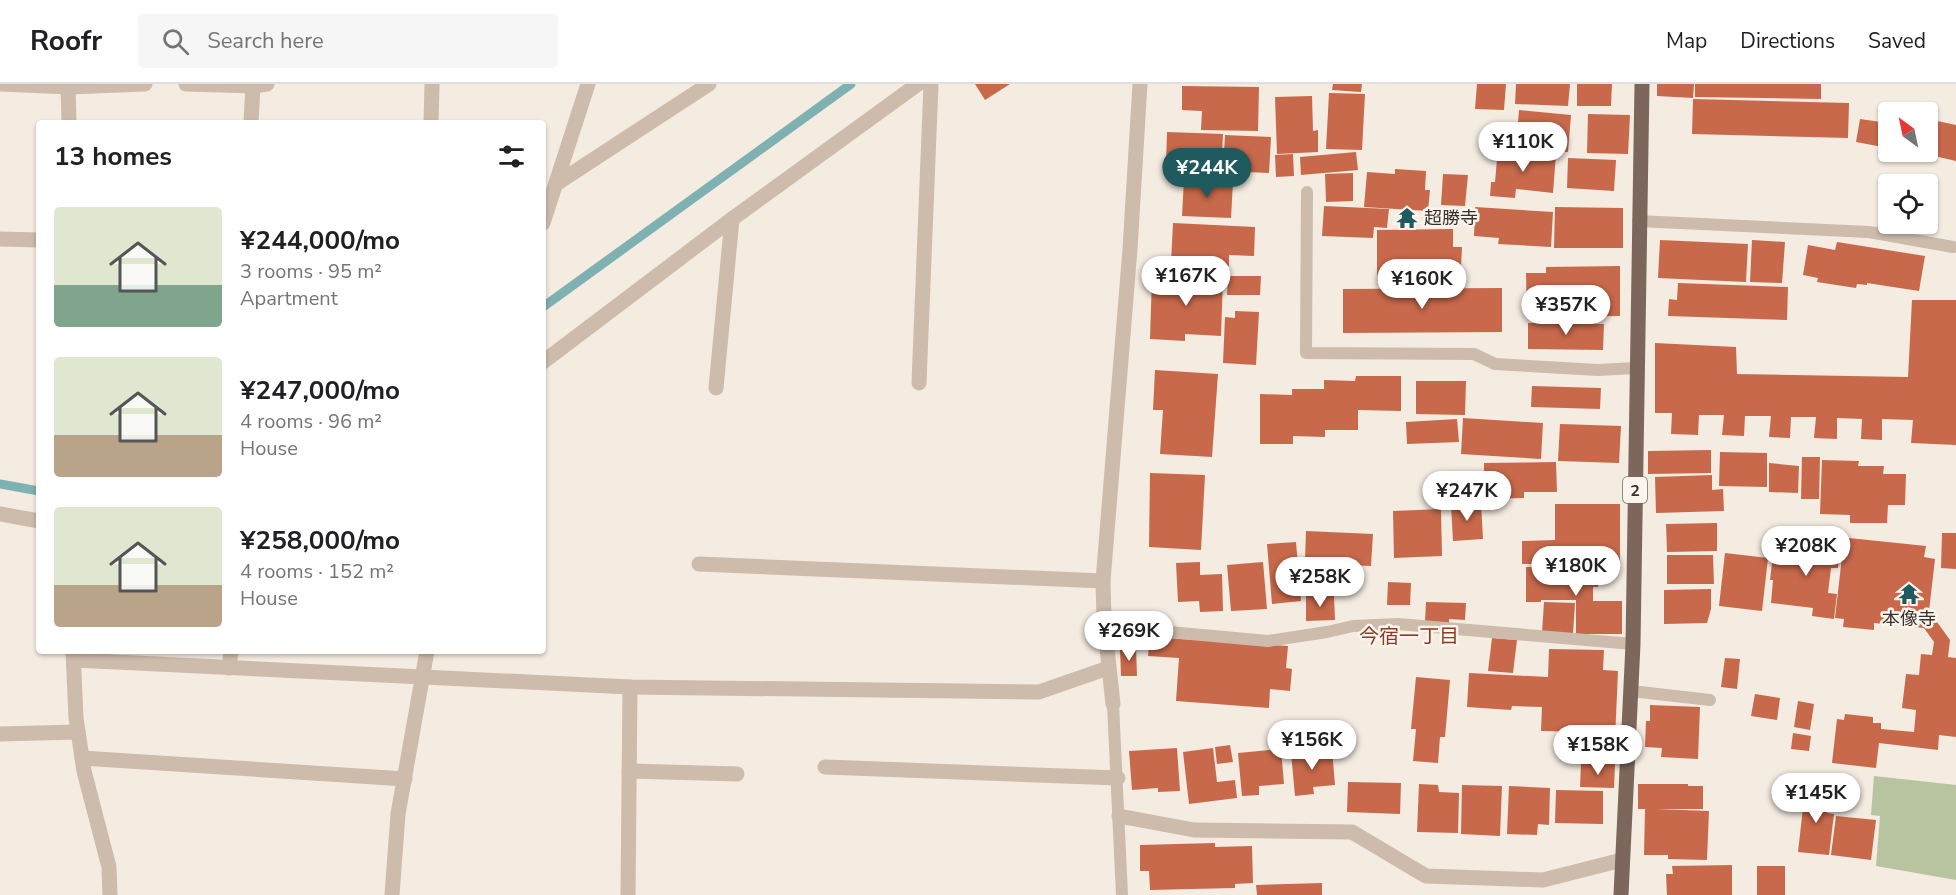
<!DOCTYPE html>
<meta charset="utf-8">
<style>
body{margin:0;font-family:"Nunito Sans","Noto Sans JP",sans-serif;background:#f6f6f6;color:#202124;height:100vh;display:flex;flex-direction:column;font-size:22px;white-space:nowrap}
*{box-sizing:border-box;margin:0}
p{font-size:20px;color:#757577}
.icon{flex:none;width:33px;height:33px;fill:none;stroke:currentColor;stroke-width:2;stroke-linecap:round;stroke-linejoin:round}
.map{position:relative;flex:1;overflow:hidden}
.panel{position:absolute;left:36px;top:36px;width:510px;height:534px;display:flex;flex-direction:column;background:#fff;border-radius:6px;box-shadow:0 2px 4px #0004}
.panel>*{flex:none}
.needle{width:39px;rotate:327deg}
.buttons{position:absolute;left:1878px;top:18px;display:grid;gap:12px}
.buttons a{display:grid;place-items:center;width:60px;height:60px;border-radius:6px;background:#fff;box-shadow:0 2px 4px #0004;font-size:30px}
.price{position:absolute;translate:-50% -51px;padding:0 14px;border-radius:21px;background:#fff;color:#222;font-size:20px;line-height:39px;filter:drop-shadow(0 2px 3px #0008)}
.price::after{content:'';position:absolute;left:50%;top:36px;width:18px;height:14px;margin-left:-9px;background:inherit;clip-path:polygon(0 0,100% 0,50% 100%)}
.price.selected{background:#1f5a5e;color:#fff}
ul{padding:0;list-style:none}
li{display:flex;align-items:center;gap:18px;height:150px;padding:0 18px}
li span{display:grid;place-items:center;flex:none;width:168px;height:120px;border-radius:6px;color:#555}
li>.icon{margin-inline-start:auto}
span .icon{width:72px;height:72px;fill:#fffc;stroke-width:1}
li b{font-size:26px}
h2{display:flex;justify-content:space-between;align-items:center;height:72px;padding:0 18px;font-size:26px}
header{display:flex;align-items:center;gap:36px;box-sizing:border-box;height:84px;padding:0 30px;background:#fff;border-bottom:2px solid #e0e0e0}
header strong{font-size:28px}
nav{display:flex;gap:33px;margin-inline-start:auto;font-size:21px}
.search{width:420px;height:54px;background:#f6f6f6;display:flex;align-items:center;gap:15px;box-sizing:border-box;padding:0 21px;border-radius:6px;color:#757577;font-size:22px}
.map>svg:first-child{display:block}
.green{fill:#b8c4a0}
.lines{fill:none;stroke-linecap:round;stroke-linejoin:round}
.stream{stroke:#7fb0b2;stroke-width:9}
.building{fill:#c8694b}
.service{stroke:#cdbbac;stroke-width:12}
.minor{stroke:#cdbbac;stroke-width:15}
.tertiary{stroke:#cdbbac;stroke-width:15}
.primary{stroke:#7d675c;stroke-width:15}
.labels{text-anchor:middle;stroke-width:5;stroke-linejoin:round;paint-order:stroke}
.shield{fill:#fbf5ee;stroke:#756b66;stroke-width:1.5}
.shield-label{font-size:16px;font-weight:bold;fill:#3b302b}
.poi-label{font-size:18px;fill:#3b302b;stroke:#fbf5ee;text-anchor:start}
.neighbourhood-label{font-size:20px;fill:#8c3b22;stroke:#fbf5ee}
</style>
<header>
<strong>Roofr</strong>
<div class="search"><svg class="icon" aria-label="search" viewBox="0 0 24 24"><circle cx="10" cy="10" r="6"/><path d="M15 15l6 6"/></svg>Search here</div>
<nav><a>Map</a><a>Directions</a><a>Saved</a></nav>
</header>
<div class="map">
<svg width="1956" height="811" viewBox="0 0 1956 811">
<rect width="100%" height="100%" fill="#f4ebe1"/>
<!-- green -->
<path class="green" d="M1874 692 1956 701V796L1876 782 1880 732 1871 731Z"/>
<g class="lines">
<!-- stream -->
<g class="stream">
<path d="M543 223 851 0"/>
<path d="M0 400 39 407"/>
</g>
</g>
<!-- building -->
<g class="building">
<path d="M975 0H1010L985 16Z"/>
<path d="M1333 0H1362L1361 8 1332 6Z"/>
<path d="M1477 0H1506L1504 26 1475 25Z"/>
<path d="M1516 0H1570L1568 22 1515 20Z"/>
<path d="M1577 0H1612L1611 22H1577Z"/>
<path d="M1657 0H1694L1693 14 1657 12Z"/>
<path d="M1695 0H1821V15L1695 13Z"/>
<path d="M1182 2 1259 3 1258 47 1201 46 1202 27 1182 26Z"/>
<path d="M1329 9 1365 10 1362 66 1326 65Z"/>
<path d="M1312 12 1313 47 1318 46V68L1277 70 1275 13Z"/>
<path d="M1693 15 1849 19 1848 54 1692 50Z"/>
<path d="M1519 26 1571 31 1568 68 1516 63Z"/>
<path d="M1588 30 1630 31 1628 70 1587 69Z"/>
<path d="M1860 35 1888 39V64L1856 58Z"/>
<path d="M1928 35 1956 41V77L1917 68H1928Z"/>
<path d="M1167 48 1223 50 1221 90 1174 88 1175 82 1166 81Z"/>
<path d="M1225 51 1271 53 1269 89 1223 87Z"/>
<path d="M1498 64 1556 70 1553 109 1516 105 1515 114 1490 112 1491 98H1495Z"/>
<path d="M1356 68 1358 86 1301 91 1300 73Z"/>
<path d="M1293 70 1294 92 1276 93 1275 71Z"/>
<path d="M1568 74 1616 76 1614 107 1567 104Z"/>
<path d="M1395 85 1426 87 1425 106H1430L1428 127 1364 123 1367 88 1395 90Z"/>
<path d="M1353 89V117L1326 118 1325 90Z"/>
<path d="M1443 90 1468 91 1465 122 1441 121Z"/>
<path d="M1184 95 1233 98 1231 134 1182 132Z"/>
<path d="M1324 122 1389 125 1387 144 1374 143 1373 154 1322 152Z"/>
<path d="M1475 123 1553 128 1551 163 1498 160 1499 154 1474 152Z"/>
<path d="M1555 123 1623 124V164H1554Z"/>
<path d="M1173 139 1255 143 1254 172 1229 171V182L1171 179Z"/>
<path d="M1453 145V163H1462L1461 184H1450L1451 196 1377 197V146Z"/>
<path d="M1660 156 1748 160 1746 198 1658 194Z"/>
<path d="M1752 156 1785 158 1782 199 1750 198Z"/>
<path d="M1837 158 1925 172 1919 207 1867 199V201L1857 200 1856 204 1817 198 1818 194 1803 191 1808 161 1835 166Z"/>
<path d="M1620 182V232L1527 233 1526 189H1546V183Z"/>
<path d="M1152 192 1223 194 1221 252 1185 250V257L1150 255Z"/>
<path d="M1228 192H1261L1260 211H1227Z"/>
<path d="M1678 199 1788 203 1787 236 1668 232 1669 215 1677 216Z"/>
<path d="M1502 204V248L1343 249V205Z"/>
<path d="M1912 216H1956V361L1911 359 1913 336 1882 335V356L1861 355 1862 335 1837 334V355L1814 354 1816 333H1791L1790 354 1769 353 1771 332H1745L1744 352 1722 351 1724 331H1699L1698 351 1671 350 1672 329H1655V259L1736 263 1737 290 1908 293Z"/>
<path d="M1235 227 1259 228 1256 281 1223 279 1225 233 1235 234Z"/>
<path d="M1528 239 1604 240 1603 266 1528 265Z"/>
<path d="M1155 286 1218 290 1212 373 1160 370 1163 326H1153Z"/>
<path d="M1356 292H1401V327L1358 326V346H1325V353L1293 352V360H1260V310L1292 311V305H1324V296L1355 297Z"/>
<path d="M1416 297H1466L1465 331 1416 330Z"/>
<path d="M1532 302 1601 304 1600 325 1531 323Z"/>
<path d="M1463 334 1543 339 1541 375 1461 370Z"/>
<path d="M1457 335 1459 358 1407 360 1406 338Z"/>
<path d="M1560 340 1621 342 1619 379 1558 377Z"/>
<path d="M1711 366V389L1648 390V367Z"/>
<path d="M1720 368 1767 369V403L1719 402Z"/>
<path d="M1802 373H1820L1819 415H1801Z"/>
<path d="M1822 376 1859 377 1858 382H1884L1883 390H1906L1905 421H1888L1887 439H1850V431L1820 430Z"/>
<path d="M1556 378 1557 408H1524V414L1484 415V379Z"/>
<path d="M1769 379 1799 382 1798 409 1769 408Z"/>
<path d="M1150 389 1205 391 1201 466 1149 463Z"/>
<path d="M1712 391V406L1723 405 1724 427 1656 429 1655 393Z"/>
<path d="M1481 419 1483 455 1453 457 1451 421Z"/>
<path d="M1555 420H1620V480H1522V457L1555 456Z"/>
<path d="M1441 425 1442 472 1394 474 1393 427Z"/>
<path d="M1717 439V467L1667 468 1666 440Z"/>
<path d="M1306 447 1373 450 1371 482 1348 481V509L1304 507Z"/>
<path d="M1942 449H1956V485L1941 484Z"/>
<path d="M1849 454 1926 462 1924 473 1935 475 1929 527 1950 556 1948 573 1956 574V653L1939 651 1938 666 1879 659 1876 684 1832 679 1837 635 1844 636 1845 630 1873 633V639H1881V645L1914 648 1916 626 1902 624 1906 590 1919 591 1921 570 1932 571 1934 558 1924 544 1874 539V546L1843 543 1844 535 1835 534 1843 464 1848 465Z"/>
<path d="M1811 455 1841 459 1838 484H1831L1828 509 1837 510 1834 535 1812 532 1813 524 1771 519 1773 496H1770L1774 461 1790 462V467L1809 469Z"/>
<path d="M1296 458 1301 517 1272 520 1267 460Z"/>
<path d="M1725 469 1768 474 1762 527 1719 522Z"/>
<path d="M1667 471H1713L1714 500H1667Z"/>
<path d="M1200 478V491L1222 490 1223 527 1200 528 1199 517 1178 518 1176 479Z"/>
<path d="M1263 478 1267 525 1231 527 1227 481Z"/>
<path d="M1597 482 1598 503H1593V517H1622V550H1576V516H1541V518H1526V483Z"/>
<path d="M1388 498 1411 499 1410 521H1387Z"/>
<path d="M1711 505V525L1707 539 1664 540V506Z"/>
<path d="M1334 511 1335 536 1306 537V512Z"/>
<path d="M1426 518 1466 519 1465 536 1449 535V539L1425 538Z"/>
<path d="M1544 518 1575 519 1573 550 1542 549Z"/>
<path d="M1150 553 1288 562 1286 584 1292 585 1290 607 1270 605 1269 624 1176 617 1179 574 1148 572Z"/>
<path d="M1492 554 1517 556 1513 589 1488 587Z"/>
<path d="M1136 564 1137 592H1121L1120 565Z"/>
<path d="M1549 565 1604 566 1603 586 1618 587 1614 678H1584V648L1541 647 1542 623 1512 622 1511 626 1467 623 1469 589 1548 593Z"/>
<path d="M1725 574 1740 575 1737 605 1721 603Z"/>
<path d="M1416 593 1450 596 1445 653H1440L1438 679 1413 677 1416 645H1411Z"/>
<path d="M1755 610 1780 614 1777 636 1751 632Z"/>
<path d="M1798 617 1814 620 1810 646 1794 643Z"/>
<path d="M1650 621 1700 623 1698 675 1661 673 1662 664 1645 663 1646 637H1650Z"/>
<path d="M1793 649 1811 652 1809 667 1791 665Z"/>
<path d="M1230 661 1233 678 1217 680 1215 663Z"/>
<path d="M1177 664 1180 707 1158 708V704L1132 706 1129 667Z"/>
<path d="M1213 664 1217 698 1235 696 1237 714 1189 720 1183 668Z"/>
<path d="M1281 665 1284 700 1259 702V711L1242 712 1238 669Z"/>
<path d="M1332 665 1335 701 1313 703 1314 710 1295 712 1291 669Z"/>
<path d="M1581 679 1615 680 1614 704 1580 703Z"/>
<path d="M1348 698 1401 699 1400 730 1347 728Z"/>
<path d="M1419 700 1438 701 1439 708 1459 709 1458 749 1417 748Z"/>
<path d="M1638 700H1688V702H1703V725H1656L1709 727 1707 776 1668 775V771H1644L1645 725H1638Z"/>
<path d="M1462 701 1502 702 1500 752 1461 750Z"/>
<path d="M1509 702 1550 704 1549 741 1538 740 1537 751 1507 750Z"/>
<path d="M1556 706 1603 707V740L1555 739Z"/>
<path d="M1805 706 1829 709 1827 729 1834 730 1829 771 1798 768Z"/>
<path d="M1836 732 1876 736 1871 776 1831 771Z"/>
<path d="M1215 759V763L1252 762 1253 799 1235 800V804L1150 806 1149 787H1140V761Z"/>
<path d="M1732 781V811H1667L1666 790H1673L1672 782Z"/>
<rect x="1757" y="782" width="28" height="29"/>
<path d="M1322 799V811H1257L1256 801Z"/>
</g>
<g class="lines">
<!-- service -->
<g class="service">
<path d="M1307 108 1306 269 1474 270 1495 280 1598 286 1636 284"/>
<path d="M1638 137 1869 148 1953 163"/>
<path d="M1104 536 1147 546 1268 557 1327 548 1353 542 1398 540 1633 560"/>
<path d="M1631 607 1710 616"/>
<path d="M1113 620 1122 811"/>
</g>
<!-- minor -->
<g class="minor">
<path d="M1 0 69 3 145 0"/>
<path d="M68 0 69 39"/>
<path d="M186 0 254 2 267 0"/>
<path d="M251 39 253 0"/>
<path d="M431 39 432 0"/>
<path d="M556 100 709 0"/>
<path d="M0 155 39 156"/>
<path d="M543 278 732 135 918 0"/>
<path d="M919 299 931 0"/>
<path d="M716 304 732 135"/>
<path d="M0 430 39 437"/>
<path d="M699 480 1103 497"/>
<path d="M73 567 76 634 84 687 109 783 110 811"/>
<path d="M74 576 630 603 1039 608 1108 584"/>
<path d="M229 584 231 567"/>
<path d="M1113 620 1104 536 1103 497 1130 165 1140 0"/>
<path d="M0 650 78 648"/>
<path d="M82 674 405 695"/>
<path d="M825 683 1118 694"/>
<path d="M629 687 737 690"/>
<path d="M1119 732 1194 746 1352 748 1426 792 1543 796 1622 776"/>
<path d="M628 811 630 603"/>
</g>
<!-- tertiary -->
<g class="tertiary">
<path d="M543 139 588 0"/>
<path d="M392 811 398 730 427 567"/>
</g>
<!-- primary -->
<path class="primary" d="M1621 811 1633 560 1642 0"/>
</g>
<!-- icons -->
<defs>
<symbol id="temple-bare" viewBox="-9 -9 18 18"><path d="M0-6L5-2H3V0L6.5 2.5H4V6H1.5V3h-3V6H-4V2.5H-6.5L-3 0V-2H-5Z" fill="#1f5a5e" stroke="#fbf5ee" stroke-width="2.5" paint-order="stroke"/></symbol>
</defs>
<g fill-rule="evenodd">
<use href="#temple-bare" x="1392" y="119" width="30" height="30"/>
<use href="#temple-bare" x="1894" y="495" width="30" height="30"/>
</g>
<g class="labels">
<!-- shield labels -->
<rect class="shield" x="1623" y="393" width="24" height="26" rx="4.5"/>
<g class="shield-label">
<text x="1635" y="412">2</text>
</g>
<!-- poi labels -->
<g class="poi-label">
<text x="1424" y="140">超勝寺</text>
<text x="1909" y="541" text-anchor="middle">本像寺</text>
</g>
<!-- neighbourhood labels -->
<g class="neighbourhood-label">
<text x="1409" y="559">今宿一丁目</text>
</g>
</g>
</svg>
<div class="buttons">
<a><svg class="needle" viewBox="-14 -14 28 28"><path d="M0-13l5 13h-10z" fill="#e53935"/><path d="M0 13l5-13h-10z" fill="#757577"/></svg></a>
<a><svg class="icon" aria-label="locate" viewBox="0 0 24 24"><circle cx="12" cy="12" r="6"/><path d="M12 2v4M12 18v4M2 12h4M18 12h4"/></svg></a>
</div>
<b class="price" style="left:1523px;top:89px">¥110K</b>
<b class="price selected" style="left:1207px;top:115px">¥244K</b>
<b class="price" style="left:1186px;top:223px">¥167K</b>
<b class="price" style="left:1422px;top:226px">¥160K</b>
<b class="price" style="left:1566px;top:252px">¥357K</b>
<b class="price" style="left:1467px;top:438px">¥247K</b>
<b class="price" style="left:1806px;top:493px">¥208K</b>
<b class="price" style="left:1576px;top:513px">¥180K</b>
<b class="price" style="left:1320px;top:524px">¥258K</b>
<b class="price" style="left:1129px;top:578px">¥269K</b>
<b class="price" style="left:1312px;top:687px">¥156K</b>
<b class="price" style="left:1598px;top:692px">¥158K</b>
<b class="price" style="left:1816px;top:740px">¥145K</b>
<section class="panel">
<h2>13 homes<svg class="icon" aria-label="filters" viewBox="0 0 24 24"><path d="M4 7h16M4 17h16"/><circle cx="9" cy="7" r="2"/><circle cx="15" cy="17" r="2"/></svg></h2>
<ul>
<li><span style="background:linear-gradient(#dfe7d0 65%,#7fa58c 0)"><svg class="icon" aria-label="home" viewBox="0 0 24 24"><path d="M3 11l9-7 9 7M6 9v11h12V9"/></svg></span><div><b>¥244,000/mo</b><p>3 rooms · 95 m²</p><p>Apartment</p></div></li>
<li><span style="background:linear-gradient(#dfe7d0 65%,#b9a48a 0)"><svg class="icon" aria-label="home" viewBox="0 0 24 24"><path d="M3 11l9-7 9 7M6 9v11h12V9"/></svg></span><div><b>¥247,000/mo</b><p>4 rooms · 96 m²</p><p>House</p></div></li>
<li><span style="background:linear-gradient(#dfe7d0 65%,#b9a48a 0)"><svg class="icon" aria-label="home" viewBox="0 0 24 24"><path d="M3 11l9-7 9 7M6 9v11h12V9"/></svg></span><div><b>¥258,000/mo</b><p>4 rooms · 152 m²</p><p>House</p></div></li>
</ul>
</section>
</div>
